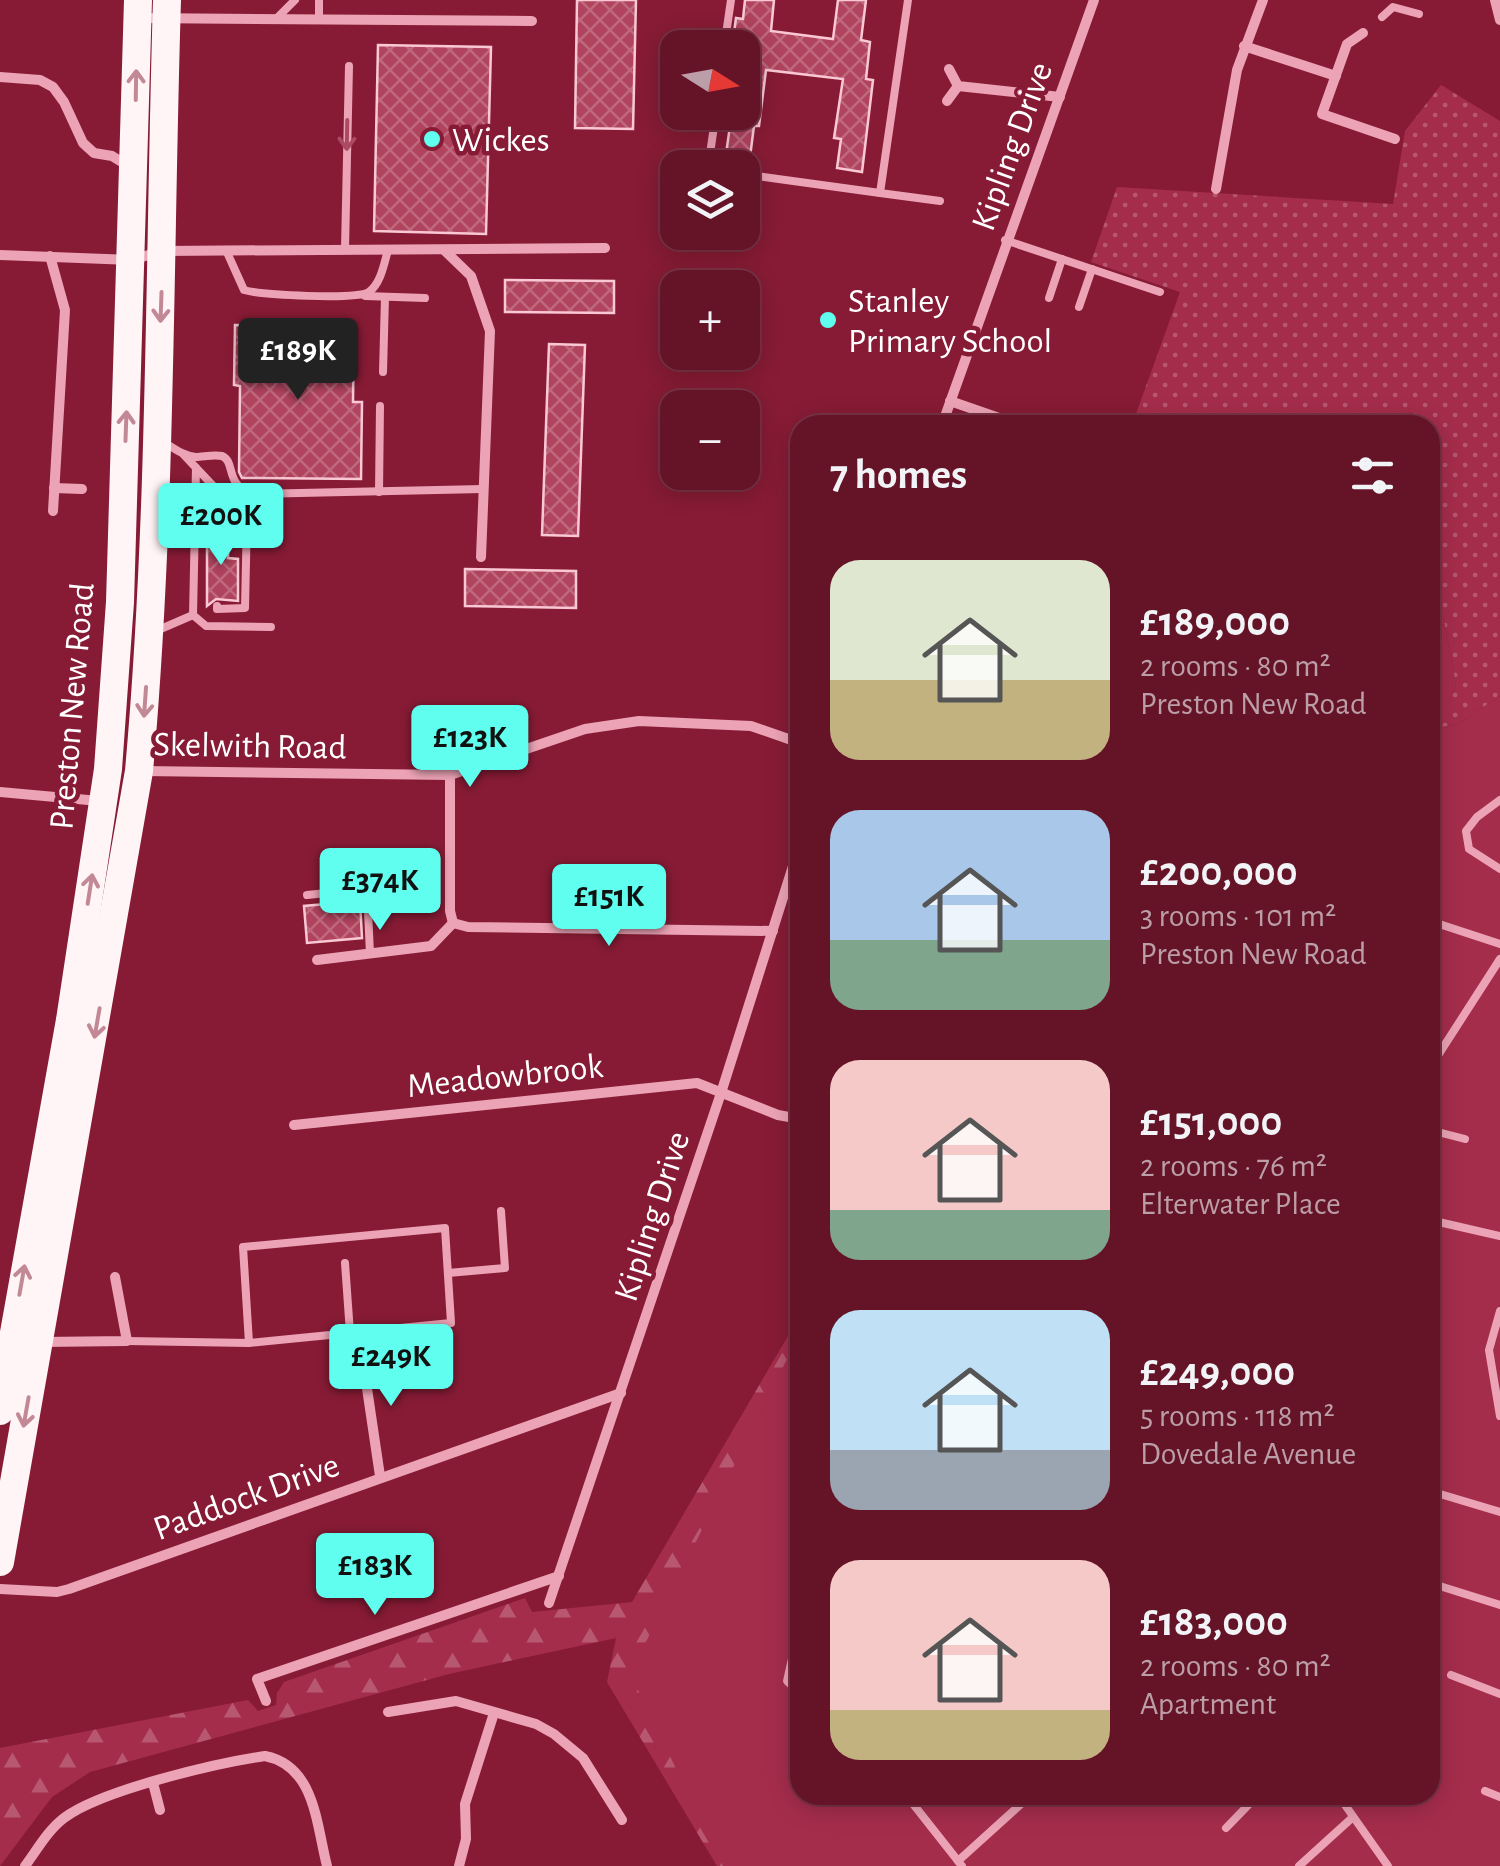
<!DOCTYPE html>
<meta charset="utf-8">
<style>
body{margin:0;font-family:"Alegreya Sans",sans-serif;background:#6b1d30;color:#f1f3f6;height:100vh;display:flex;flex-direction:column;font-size:38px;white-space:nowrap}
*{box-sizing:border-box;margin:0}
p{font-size:32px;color:#bc9ea8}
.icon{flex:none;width:55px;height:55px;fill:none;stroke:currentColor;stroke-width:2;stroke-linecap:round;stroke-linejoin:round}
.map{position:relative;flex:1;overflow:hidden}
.panel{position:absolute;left:790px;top:415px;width:650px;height:1390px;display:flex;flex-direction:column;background:#651428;border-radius:30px;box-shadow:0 5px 25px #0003,0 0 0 2px #793345}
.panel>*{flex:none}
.needle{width:65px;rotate:101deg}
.fabs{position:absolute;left:660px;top:30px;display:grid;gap:20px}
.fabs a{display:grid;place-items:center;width:100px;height:100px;border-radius:20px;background:#651428;box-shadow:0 5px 25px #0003,0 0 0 2px #793345;font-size:50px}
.price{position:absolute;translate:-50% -85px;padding:0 22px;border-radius:10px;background:#5ffeef;color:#111;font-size:32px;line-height:65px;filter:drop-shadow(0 2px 5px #0008)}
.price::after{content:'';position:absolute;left:50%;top:60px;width:30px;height:22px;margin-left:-15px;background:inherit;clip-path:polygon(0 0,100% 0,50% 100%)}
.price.current{background:#222;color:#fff}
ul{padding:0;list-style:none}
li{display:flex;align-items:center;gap:30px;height:250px;padding:0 40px}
li span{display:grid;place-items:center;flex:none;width:280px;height:200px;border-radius:30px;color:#555}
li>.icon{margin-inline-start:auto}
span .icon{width:120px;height:120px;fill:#fffc;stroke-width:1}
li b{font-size:42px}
h2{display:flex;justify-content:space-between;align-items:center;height:120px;padding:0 40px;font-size:42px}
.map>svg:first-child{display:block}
.grass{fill:url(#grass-dots)}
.forest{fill:url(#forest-firs)}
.park{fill:#a52d4c}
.building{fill:url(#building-cross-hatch);stroke:#f9c8d4;stroke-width:2.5}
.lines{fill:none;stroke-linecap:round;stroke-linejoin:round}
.service{stroke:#eca3b5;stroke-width:8}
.minor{stroke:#eca3b5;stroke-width:10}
.trunk{stroke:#fff4f6;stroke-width:28}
.oneway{stroke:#c38896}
.oneway2{stroke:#aa4b62}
.poi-dot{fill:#5ffeef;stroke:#871b35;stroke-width:4}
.labels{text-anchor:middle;stroke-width:9;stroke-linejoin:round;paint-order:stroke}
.poi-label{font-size:35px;fill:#fff;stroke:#871b35;text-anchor:start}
.street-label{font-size:35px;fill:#fff;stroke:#871b35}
</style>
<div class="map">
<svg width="1500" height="1866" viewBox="0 0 1500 1866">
<defs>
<pattern id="grass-dots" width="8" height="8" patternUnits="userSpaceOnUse" patternTransform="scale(2.5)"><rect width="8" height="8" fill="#a52d4c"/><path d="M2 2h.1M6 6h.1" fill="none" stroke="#b75770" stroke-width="1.8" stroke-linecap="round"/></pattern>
<pattern id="forest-firs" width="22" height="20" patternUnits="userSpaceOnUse" patternTransform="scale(2.5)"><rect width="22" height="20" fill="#a52d4c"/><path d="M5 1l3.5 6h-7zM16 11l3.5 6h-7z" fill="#b75770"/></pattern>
<pattern id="building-cross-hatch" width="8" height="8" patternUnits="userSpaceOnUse" patternTransform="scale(2.5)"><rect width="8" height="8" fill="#b0435e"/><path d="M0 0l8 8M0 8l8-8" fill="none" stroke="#c0697e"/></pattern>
</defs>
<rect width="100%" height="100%" fill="#871b35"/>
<!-- grass -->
<path class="grass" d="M1441 85 1500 121V696L1458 724 1438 728 1456 685 1438 590 1430 572V425H1132L1180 292 1091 262 1117 187 1393 204 1405 131Z"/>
<!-- forest -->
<path class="forest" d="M800 1334V1380L764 1866H717L607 1682 616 1638 449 1674 90 1772 52 1797 0 1866V1748L248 1700 258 1711 276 1705 277 1693 284 1682 525 1598 532 1612 632 1602 788 1336Z"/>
<!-- park -->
<path class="park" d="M1430 572 1438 590 1456 685 1439 728 1458 724 1500 696V1866H723L627 1667 647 1640 797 1339 800 1338V1795H1430Z"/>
<!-- building -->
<g class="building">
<path d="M577 0H636L633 129 575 128Z"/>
<path d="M745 0H774L771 31 833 39 838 0H866L861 40 870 42 866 79 873 80 862 172 837 168 841 139 834 138 843 79 766 70 759 126H754L750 157 726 154 732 112H742V48H732L736 18 743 19Z"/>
<path d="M378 45 491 47 486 234 374 231Z"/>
<path d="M505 280 614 281V313L505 312Z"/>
<path d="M235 325 354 327 353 402H362L361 479 242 478 239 472 240 386 234 385Z"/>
<path d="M549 344 585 345 578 536 542 535Z"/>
<path d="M207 526 218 533 229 526 228 558 238 559V601L216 599 207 606Z"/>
<path d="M465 569 576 571V608L465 606Z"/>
<path d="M360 901 362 938 307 943 304 906Z"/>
</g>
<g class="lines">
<!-- service -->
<g class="service">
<path d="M908 0 880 193 940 201"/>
<path d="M1382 17 1393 7 1419 14"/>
<path d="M276 19 295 0"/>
<path d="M319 20V0"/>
<path d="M724 48 731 0"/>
<path d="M708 168 716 112"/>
<path d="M742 174 880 193"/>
<path d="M1005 240 1160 292"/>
<path d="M345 249 349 66"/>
<path d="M226 250 244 290C261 295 355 300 369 292 381 283 384 264 388 250"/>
<path d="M365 296 425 298"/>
<path d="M1049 298 1062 259"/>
<path d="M1079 307 1092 269"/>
<path d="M383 372 385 297"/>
<path d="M165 443C175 449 184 456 196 457 203 457 214 454 222 456 236 462 224 483 251 494L483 489"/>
<path d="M184 455 218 491 232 514 247 516 245 608 217 609V606"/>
<path d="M379 492 380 406"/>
<path d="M195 514 196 468"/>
<path d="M193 615 195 521 196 510 203 503 212 504 219 526"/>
<path d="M193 615 206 626 271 627"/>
<path d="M156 631 193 615"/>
<path d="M1500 800 1477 817 1466 831 1469 849 1500 869"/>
<path d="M307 895 367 889 370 954"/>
<path d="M1430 921 1500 944"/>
<path d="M1435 1060 1500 959"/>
<path d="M1430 1130 1465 1139"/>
<path d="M1430 1220 1500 1236"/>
<path d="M345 1263 350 1333"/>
<path d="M448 1273 505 1268 501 1211"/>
<path d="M1500 1311 1489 1350 1500 1416"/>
<path d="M127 1341 249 1343 451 1323 445 1228 243 1247 249 1343"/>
<path d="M1430 1491 1500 1512"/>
<path d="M1430 1583 1500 1605"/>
<path d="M800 1623 787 1681 800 1693"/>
<path d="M1451 1675 1500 1694"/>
<path d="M1485 1791 1500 1797"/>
<path d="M906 1795 962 1866"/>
<path d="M1338 1795 1388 1866"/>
<path d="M1226 1828 1258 1795"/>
<path d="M958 1861 1031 1795"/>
<path d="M1299 1866 1353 1817"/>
</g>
<!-- minor -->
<g class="minor">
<path d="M1495 0 1500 20"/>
<path d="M138 18 532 21"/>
<path d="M1363 33 1347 44 1322 114 1395 139"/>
<path d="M1244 46 1336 76"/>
<path d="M949 69 958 86 1060 97"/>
<path d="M0 77 40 80 53 87 64 102 83 143 94 153 112 156 130 167"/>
<path d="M947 101 958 86"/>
<path d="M1216 189 1237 70 1263 0"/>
<path d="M445 251 471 276 490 331 481 557"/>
<path d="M0 255 132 260 162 251 605 248"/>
<path d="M50 256 65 310 53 511"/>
<path d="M950 401 1019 425"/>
<path d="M942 425 1094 0"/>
<path d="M54 488 82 489"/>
<path d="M143 771 450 775 585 729 639 721 751 726 800 743"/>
<path d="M450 775V911L453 923"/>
<path d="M0 792 99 801"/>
<path d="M453 923 468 927 773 931"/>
<path d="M317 960 431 946 453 923"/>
<path d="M294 1125 697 1083 778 1115 800 1119"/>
<path d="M42 1342 127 1341 115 1277"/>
<path d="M361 1348 380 1476"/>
<path d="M0 1589 57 1592 69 1589 621 1393"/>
<path d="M549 1603 721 1093 800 844"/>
<path d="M266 1701 257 1679 559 1576"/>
<path d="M388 1712 456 1701 536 1724 554 1734 583 1758 622 1820"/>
<path d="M153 1783 160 1810"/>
<path d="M25 1866C37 1850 48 1830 64 1818 101 1790 217 1763 265 1756 315 1766 316 1823 327 1866"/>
<path d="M459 1866 466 1839 465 1804 494 1713"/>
</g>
<!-- trunk -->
<g class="trunk">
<path d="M0 1411 70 1020 108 769 120 602 138 0"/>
<path d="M0 1562 139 771C162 515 159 257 167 0"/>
</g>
</g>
<!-- one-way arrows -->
<defs><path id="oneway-shaft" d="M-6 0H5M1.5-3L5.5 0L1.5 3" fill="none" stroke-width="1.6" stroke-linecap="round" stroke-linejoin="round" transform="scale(2.5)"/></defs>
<g class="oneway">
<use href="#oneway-shaft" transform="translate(136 85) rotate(-89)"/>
<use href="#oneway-shaft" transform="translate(161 307) rotate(92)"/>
<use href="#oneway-shaft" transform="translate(126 426) rotate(-88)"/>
<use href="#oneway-shaft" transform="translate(145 702) rotate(94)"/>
<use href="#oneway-shaft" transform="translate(90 889) rotate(-81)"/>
<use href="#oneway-shaft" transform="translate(97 1023) rotate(100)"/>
<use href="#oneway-shaft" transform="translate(22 1280) rotate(-80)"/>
<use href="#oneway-shaft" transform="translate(26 1412) rotate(100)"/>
</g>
<use class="oneway2" href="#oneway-shaft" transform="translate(347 135) rotate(91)"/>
<!-- markers -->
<g class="poi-dot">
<circle cx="432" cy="139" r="10"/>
<circle cx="828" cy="320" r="10"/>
</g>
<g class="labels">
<!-- poi labels -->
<g class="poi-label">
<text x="452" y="151">Wickes</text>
<text x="848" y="312">Stanley<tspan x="848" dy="40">Primary School</tspan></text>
</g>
<!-- street labels -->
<g class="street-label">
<text transform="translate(1011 146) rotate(-70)" y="12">Kipling Drive</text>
<text transform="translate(71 706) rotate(-85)" y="12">Preston New Road</text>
<text transform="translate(250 745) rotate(1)" y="12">Skelwith Road</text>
<text transform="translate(505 1075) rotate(-6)" y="12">Meadowbrook</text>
<text transform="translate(651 1216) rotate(-72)" y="12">Kipling Drive</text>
<text transform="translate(246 1496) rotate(-20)" y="12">Paddock Drive</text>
</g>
</g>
</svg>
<div class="fabs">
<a><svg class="needle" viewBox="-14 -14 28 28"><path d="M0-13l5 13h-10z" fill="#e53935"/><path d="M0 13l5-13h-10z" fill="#bc9ea8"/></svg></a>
<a><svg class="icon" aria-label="layers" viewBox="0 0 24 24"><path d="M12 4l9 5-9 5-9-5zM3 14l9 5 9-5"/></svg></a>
<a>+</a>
<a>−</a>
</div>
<b class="price current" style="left:298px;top:403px">£189K</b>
<b class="price" style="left:221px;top:568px">£200K</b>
<b class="price" style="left:470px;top:790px">£123K</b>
<b class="price" style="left:380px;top:933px">£374K</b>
<b class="price" style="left:609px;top:949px">£151K</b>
<b class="price" style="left:391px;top:1409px">£249K</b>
<b class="price" style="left:375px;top:1618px">£183K</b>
<section class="panel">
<h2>7 homes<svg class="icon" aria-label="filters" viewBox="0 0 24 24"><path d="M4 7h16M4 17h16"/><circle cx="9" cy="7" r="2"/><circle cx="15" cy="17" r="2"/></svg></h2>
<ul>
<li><span style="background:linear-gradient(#dfe7d0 60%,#c2b280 0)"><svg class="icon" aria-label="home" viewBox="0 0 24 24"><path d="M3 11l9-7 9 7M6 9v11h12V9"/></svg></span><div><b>£189,000</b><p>2 rooms · 80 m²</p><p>Preston New Road</p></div></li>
<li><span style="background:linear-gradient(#a9c7e8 65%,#7fa58c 0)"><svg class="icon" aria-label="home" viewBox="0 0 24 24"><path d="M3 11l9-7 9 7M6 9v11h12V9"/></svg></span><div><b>£200,000</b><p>3 rooms · 101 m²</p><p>Preston New Road</p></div></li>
<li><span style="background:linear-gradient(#f6c9c9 75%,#7fa58c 0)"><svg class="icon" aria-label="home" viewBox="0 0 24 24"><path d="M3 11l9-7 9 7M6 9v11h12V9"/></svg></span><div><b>£151,000</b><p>2 rooms · 76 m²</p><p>Elterwater Place</p></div></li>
<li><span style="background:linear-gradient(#bfe0f5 70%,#9aa5b1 0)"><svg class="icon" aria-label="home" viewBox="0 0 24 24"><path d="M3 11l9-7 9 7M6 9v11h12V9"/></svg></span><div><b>£249,000</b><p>5 rooms · 118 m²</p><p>Dovedale Avenue</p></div></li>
<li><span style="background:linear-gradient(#f6c9c9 75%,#c2b280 0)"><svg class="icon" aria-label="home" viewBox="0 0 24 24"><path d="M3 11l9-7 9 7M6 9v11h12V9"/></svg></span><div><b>£183,000</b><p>2 rooms · 80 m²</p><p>Apartment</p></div></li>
</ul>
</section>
</div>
